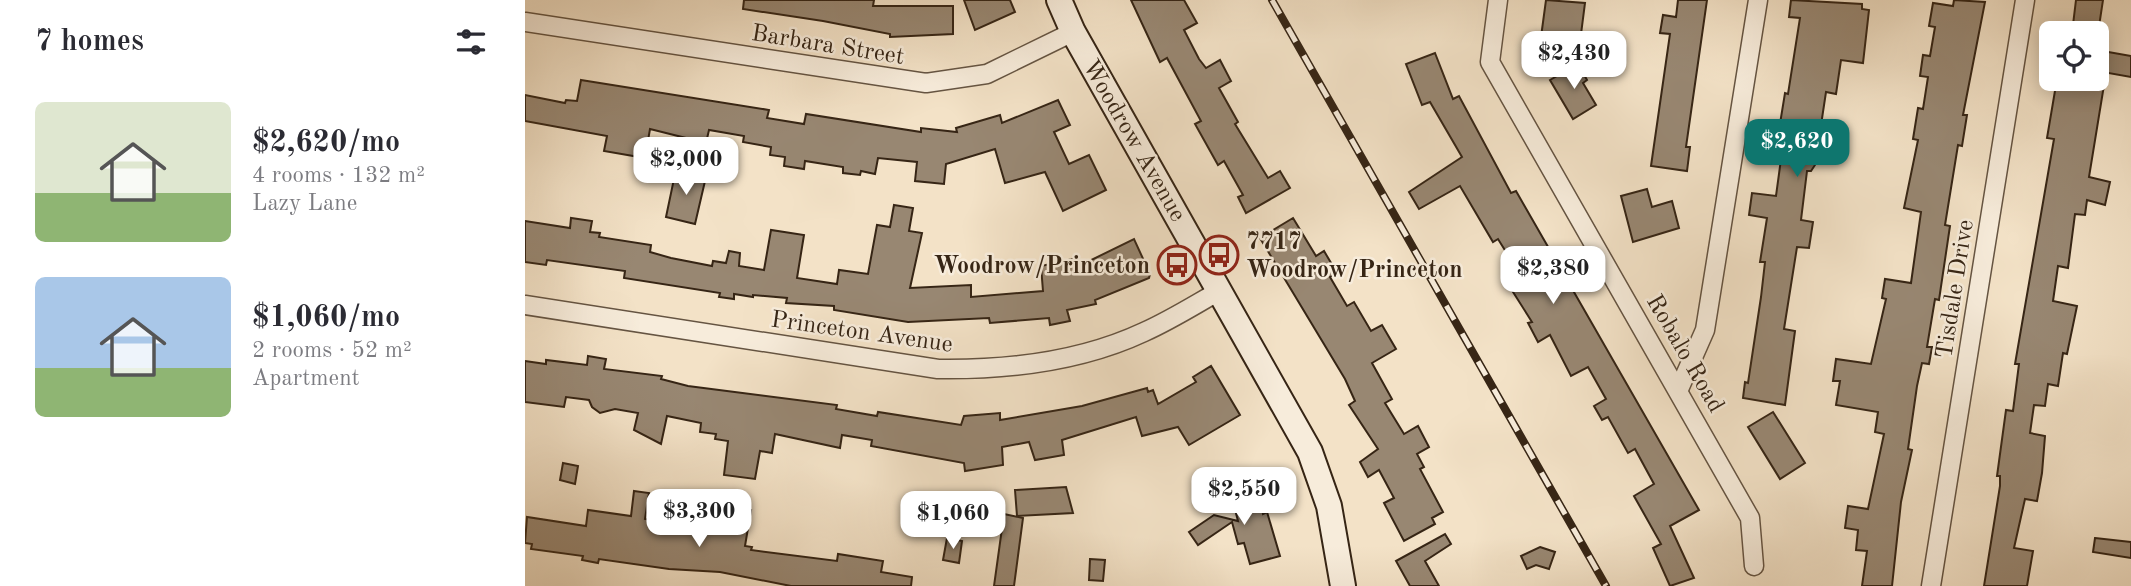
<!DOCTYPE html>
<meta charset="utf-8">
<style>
body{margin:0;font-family:"Old Standard TT",serif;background:#f2f2f3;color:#2b2b33;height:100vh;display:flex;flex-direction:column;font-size:26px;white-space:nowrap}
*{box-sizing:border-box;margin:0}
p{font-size:23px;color:#7c7c81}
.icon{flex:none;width:38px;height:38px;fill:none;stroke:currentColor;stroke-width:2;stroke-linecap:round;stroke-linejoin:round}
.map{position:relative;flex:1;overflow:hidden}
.sheet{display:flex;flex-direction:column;background:#fff;width:525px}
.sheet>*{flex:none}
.controls{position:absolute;left:1514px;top:21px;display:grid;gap:14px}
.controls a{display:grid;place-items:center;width:70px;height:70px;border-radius:10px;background:#fff;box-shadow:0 4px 18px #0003;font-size:35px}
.price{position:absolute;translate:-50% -60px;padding:0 16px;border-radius:14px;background:#fff;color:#222;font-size:23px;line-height:46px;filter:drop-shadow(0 2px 4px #0008)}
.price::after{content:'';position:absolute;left:50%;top:42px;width:21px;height:16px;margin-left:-10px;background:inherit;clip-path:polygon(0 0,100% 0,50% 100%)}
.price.on{background:#0f766e;color:#fff}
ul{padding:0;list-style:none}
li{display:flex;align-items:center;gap:21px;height:175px;padding:0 35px}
li span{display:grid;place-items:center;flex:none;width:196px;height:140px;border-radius:10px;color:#555}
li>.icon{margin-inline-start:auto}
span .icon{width:84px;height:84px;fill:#fffc;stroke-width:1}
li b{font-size:30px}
h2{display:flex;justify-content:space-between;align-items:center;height:84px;padding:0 35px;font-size:30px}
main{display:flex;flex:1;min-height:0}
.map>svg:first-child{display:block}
.building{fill:#988772;stroke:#362515;stroke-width:2}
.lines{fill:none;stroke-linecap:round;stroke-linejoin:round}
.street-casing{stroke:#655442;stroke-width:21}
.secondary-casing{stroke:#362515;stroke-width:28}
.street{stroke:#f7ecdb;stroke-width:18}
.secondary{stroke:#f7ecdb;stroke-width:24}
.rail-casing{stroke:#362515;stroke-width:8}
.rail{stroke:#f7ecdb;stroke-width:5;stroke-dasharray:16;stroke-linecap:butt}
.labels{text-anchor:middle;stroke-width:5;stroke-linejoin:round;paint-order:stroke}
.street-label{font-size:24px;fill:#362515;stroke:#f7ecdb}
.poi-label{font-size:24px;font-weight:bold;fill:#362515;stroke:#f7ecdb;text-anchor:start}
</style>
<main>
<section class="sheet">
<h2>7 homes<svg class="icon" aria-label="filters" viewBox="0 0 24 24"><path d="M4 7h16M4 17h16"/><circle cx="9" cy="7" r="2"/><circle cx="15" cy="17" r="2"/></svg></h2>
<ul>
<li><span style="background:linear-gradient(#dfe7d0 65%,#8fb573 0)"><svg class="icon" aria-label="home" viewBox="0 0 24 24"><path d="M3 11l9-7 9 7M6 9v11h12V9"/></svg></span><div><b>$2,620/mo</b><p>4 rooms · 132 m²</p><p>Lazy Lane</p></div></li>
<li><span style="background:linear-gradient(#a9c7e8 65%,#8fb573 0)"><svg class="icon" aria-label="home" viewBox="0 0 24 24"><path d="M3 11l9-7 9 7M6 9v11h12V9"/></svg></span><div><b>$1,060/mo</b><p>2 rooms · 52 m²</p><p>Apartment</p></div></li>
</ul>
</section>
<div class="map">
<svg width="1606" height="586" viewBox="0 0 1606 586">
<rect width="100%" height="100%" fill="#f3e2c7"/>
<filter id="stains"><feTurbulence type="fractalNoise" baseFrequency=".00286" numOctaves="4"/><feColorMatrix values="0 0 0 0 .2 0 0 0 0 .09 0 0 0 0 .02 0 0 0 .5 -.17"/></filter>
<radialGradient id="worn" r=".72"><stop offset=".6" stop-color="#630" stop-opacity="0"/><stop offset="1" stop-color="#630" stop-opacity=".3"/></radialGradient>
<!-- building -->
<g class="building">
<path d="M219 0H349L348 6H428V34L365 37V34L298 21 218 9Z"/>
<path d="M439 0H485L490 12 450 30Z"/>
<path d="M606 0H659L672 23 659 30 674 59 681 68 695 60 706 81 694 88 713 122 710 124 743 178 755 171 765 188 721 213 713 197 718 195 699 161 693 165 670 124 676 121 642 58 635 62Z"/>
<path d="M1021 0 1060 3 1055 42 1016 37Z"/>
<path d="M1153 0H1182L1161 147H1165L1162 171 1126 166 1145 34 1135 33 1138 15 1151 17Z"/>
<path d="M1266 0 1337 4V9L1344 10 1338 63 1316 60 1311 94 1301 92 1290 165 1286 171H1282L1276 220 1288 222 1284 248 1272 247 1259 329 1270 331 1260 405 1218 398 1220 382 1223 383 1236 297 1240 262H1235L1242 218 1224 215 1227 193 1251 196 1259 137 1253 136 1260 93 1263 94 1275 18 1264 17Z"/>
<path d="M1429 0 1460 2 1438 115H1442L1437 146 1433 145 1420 225 1425 226 1414 300 1410 299 1402 347H1407L1404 364 1397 363 1392 386 1383 449 1387 450 1376 502 1367 586H1337L1342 551 1331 550 1333 530 1320 528 1323 506 1343 509 1359 434 1350 432 1353 412 1311 405 1315 381H1308L1311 359 1346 364 1361 299 1357 298 1360 279 1386 283 1396 212 1379 208 1393 140 1388 139 1393 108 1398 109 1403 77 1395 76 1398 55 1405 56 1410 27 1404 26 1408 3 1428 6Z"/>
<path d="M1551 0H1578L1573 33H1547Z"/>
<path d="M1572 50 1606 56V77L1572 71Z"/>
<path d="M910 53 928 99 934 96 986 193 991 191 1174 510 1145 526 1169 578 1145 586 1128 548 1136 544 1109 496 1129 484 1110 449 1103 453 1083 417 1077 420 1069 406 1081 399 1063 367 1046 376 1025 335 1013 342 1003 323 1007 322 983 284 996 276 973 239 968 242 935 186 894 209 884 192 937 157 905 102 897 105 881 64Z"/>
<path d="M1053 64 1062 80 1058 83 1071 105 1048 119 1025 80Z"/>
<path d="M1532 79H1580L1564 177 1585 182 1580 205 1562 200 1560 215 1550 214 1543 268 1533 266 1528 301 1552 306 1542 354 1538 353 1533 386 1523 384 1520 406 1509 405 1505 433 1520 436 1517 473 1512 501 1500 499 1489 548 1508 551 1502 586H1459L1475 486V476H1472L1481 410 1488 411 1494 364H1490L1529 139 1522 138Z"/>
<path d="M56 80 244 110 242 118 279 124 281 114 396 132V128L432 132 431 128 475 115 477 123 533 100 545 125 529 132 544 164 564 155 581 190 538 211 520 172 480 183 470 149 421 164 419 184 390 181 392 162 353 158 350 174 336 171 335 175 318 173V167L280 161 279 169 259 166 260 157 245 155 246 147 218 142 219 136 184 130 181 143 125 129 120 158 79 151 82 136 0 121V95L40 103 41 100 52 101Z"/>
<path d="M168 168 180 181 170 224 141 217 150 174 160 175Z"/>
<path d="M1122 189 1127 207 1147 201 1154 228 1108 242 1096 196Z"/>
<path d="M369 205 388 208 384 231 397 233 385 288 446 285V297L518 291 516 266 548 259 550 268 609 239 625 274 624 278 570 300 571 304 542 310 545 321 525 325 524 318 465 323 464 318 383 322 309 310V306L261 303 262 298 228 295V297L209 294V299L194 297 195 293 99 278 100 271 22 260 21 265 0 262V221L45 228 46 218 67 221 65 232 75 233 74 237 126 245 125 252 146 258 187 266 188 261 201 263 204 251 215 253 214 266 239 270 246 230 279 235 272 278 312 284 314 270 343 274 352 225 365 227Z"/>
<path d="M768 218 791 256 799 251 812 273 805 277 822 306 829 302 846 331 857 325 871 349 847 363 867 399 860 403 879 434 893 426 904 447 892 454 899 467 895 469 918 512 907 518 910 524 879 541 859 503 869 498 854 470 843 477 835 462 853 449 824 405 830 401 820 379 735 238Z"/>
<path d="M63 356 81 359 79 369 137 376 136 379 163 386 312 405 311 409 352 416 353 412 436 425 439 416 475 413V420L557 406 622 388 623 392 628 390 633 404 671 382 668 377 686 366 715 415 664 445 653 427 617 436 611 417 537 440 539 455 510 460 504 442 477 447 478 465 440 471 439 463 346 446 347 440 317 435 315 448 250 434 247 453 235 451 230 479 199 475 203 441 190 439 191 434 175 432 176 423 142 416 136 444 109 430 113 413 90 409 75 413 67 407 64 400 41 397 39 407 0 402V361L21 364V360L62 365Z"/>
<path d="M1248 412 1280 463 1255 479 1223 427Z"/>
<path d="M38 463 53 466 50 484 35 480Z"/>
<path d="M727 484 732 504 736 503 738 514 742 512 755 556 725 564 719 543 713 544 707 522 673 545 664 532 689 515 713 521 705 490Z"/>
<path d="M541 487 548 513 492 516 490 490Z"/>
<path d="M109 491 124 493 120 519 186 529 190 504 226 510 220 546 227 547 226 550 312 561 313 554 358 561 356 572 387 577 386 586H266L195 572 144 569 74 559 73 563 57 560 58 556 6 549 7 544 0 543 2 517 61 526 63 510 106 516Z"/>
<path d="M479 514 498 518 489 586H469Z"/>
<path d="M920 534 926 544 900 561 914 586H885L871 561Z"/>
<path d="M422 538 437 541 434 563 418 560Z"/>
<path d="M1570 538 1606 542V558L1568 552Z"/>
<path d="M1015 547 1030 552 1024 569 1011 565 1002 569 996 556Z"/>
<path d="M565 559 580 560 578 581 564 580Z"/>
</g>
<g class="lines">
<defs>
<g id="street">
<path d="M973 0 965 62 1225 518 1229 566"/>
<path d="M0 22 401 83 462 74 548 32"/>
<path d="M0 305 413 369C483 370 555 362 619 332 646 320 671 304 696 290"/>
<path d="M1154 389 1180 330 1233 0"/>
<path d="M1406 586 1500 0"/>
</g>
<path id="secondary" d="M534 0 548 32 785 452 804 506 818 586"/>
</defs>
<!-- street casing -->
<use href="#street" class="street-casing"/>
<!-- secondary casing -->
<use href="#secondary" class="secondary-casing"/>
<!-- street -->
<use href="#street" class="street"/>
<!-- secondary -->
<use href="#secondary" class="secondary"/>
<defs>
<path id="rail" d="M747 0 1081 586"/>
</defs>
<!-- rail casing -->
<use href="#rail" class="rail-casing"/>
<!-- rail -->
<use href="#rail" class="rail"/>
</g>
<!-- icons -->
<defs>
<symbol id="bus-ring" viewBox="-11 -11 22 22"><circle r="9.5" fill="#f7ecdb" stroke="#8f2418" stroke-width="1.5"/><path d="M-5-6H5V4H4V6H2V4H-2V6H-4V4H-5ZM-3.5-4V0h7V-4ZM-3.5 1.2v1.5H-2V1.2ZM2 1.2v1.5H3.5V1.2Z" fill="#8f2418"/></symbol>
</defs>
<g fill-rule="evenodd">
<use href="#bus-ring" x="672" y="233" width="44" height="44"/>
<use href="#bus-ring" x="630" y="243" width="44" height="44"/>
</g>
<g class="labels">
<!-- street labels -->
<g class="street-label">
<text transform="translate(303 44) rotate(9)" y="8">Barbara Street</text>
<text transform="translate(610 140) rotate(60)" y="8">Woodrow Avenue</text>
<text transform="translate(1429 289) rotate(-81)" y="8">Tisdale Drive</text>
<text transform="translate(337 331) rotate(8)" y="8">Princeton Avenue</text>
<text transform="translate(1161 353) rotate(60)" y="8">Robalo Road</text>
</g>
<!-- poi labels -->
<g class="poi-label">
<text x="721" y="249">7717<tspan x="721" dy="28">Woodrow/Princeton</tspan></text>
<text x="625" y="273" text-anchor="end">Woodrow/Princeton</text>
</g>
</g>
<rect width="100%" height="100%" filter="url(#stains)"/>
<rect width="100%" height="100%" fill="url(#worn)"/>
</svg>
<div class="controls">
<a><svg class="icon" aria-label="locate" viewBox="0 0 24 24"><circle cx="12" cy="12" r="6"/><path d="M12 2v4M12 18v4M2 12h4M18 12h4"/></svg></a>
</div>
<b class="price" style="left:1049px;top:91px">$2,430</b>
<b class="price on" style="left:1272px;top:179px">$2,620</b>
<b class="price" style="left:161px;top:197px">$2,000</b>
<b class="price" style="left:1028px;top:306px">$2,380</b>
<b class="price" style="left:719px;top:527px">$2,550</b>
<b class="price" style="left:174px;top:549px">$3,300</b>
<b class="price" style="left:428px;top:551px">$1,060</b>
</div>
</main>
